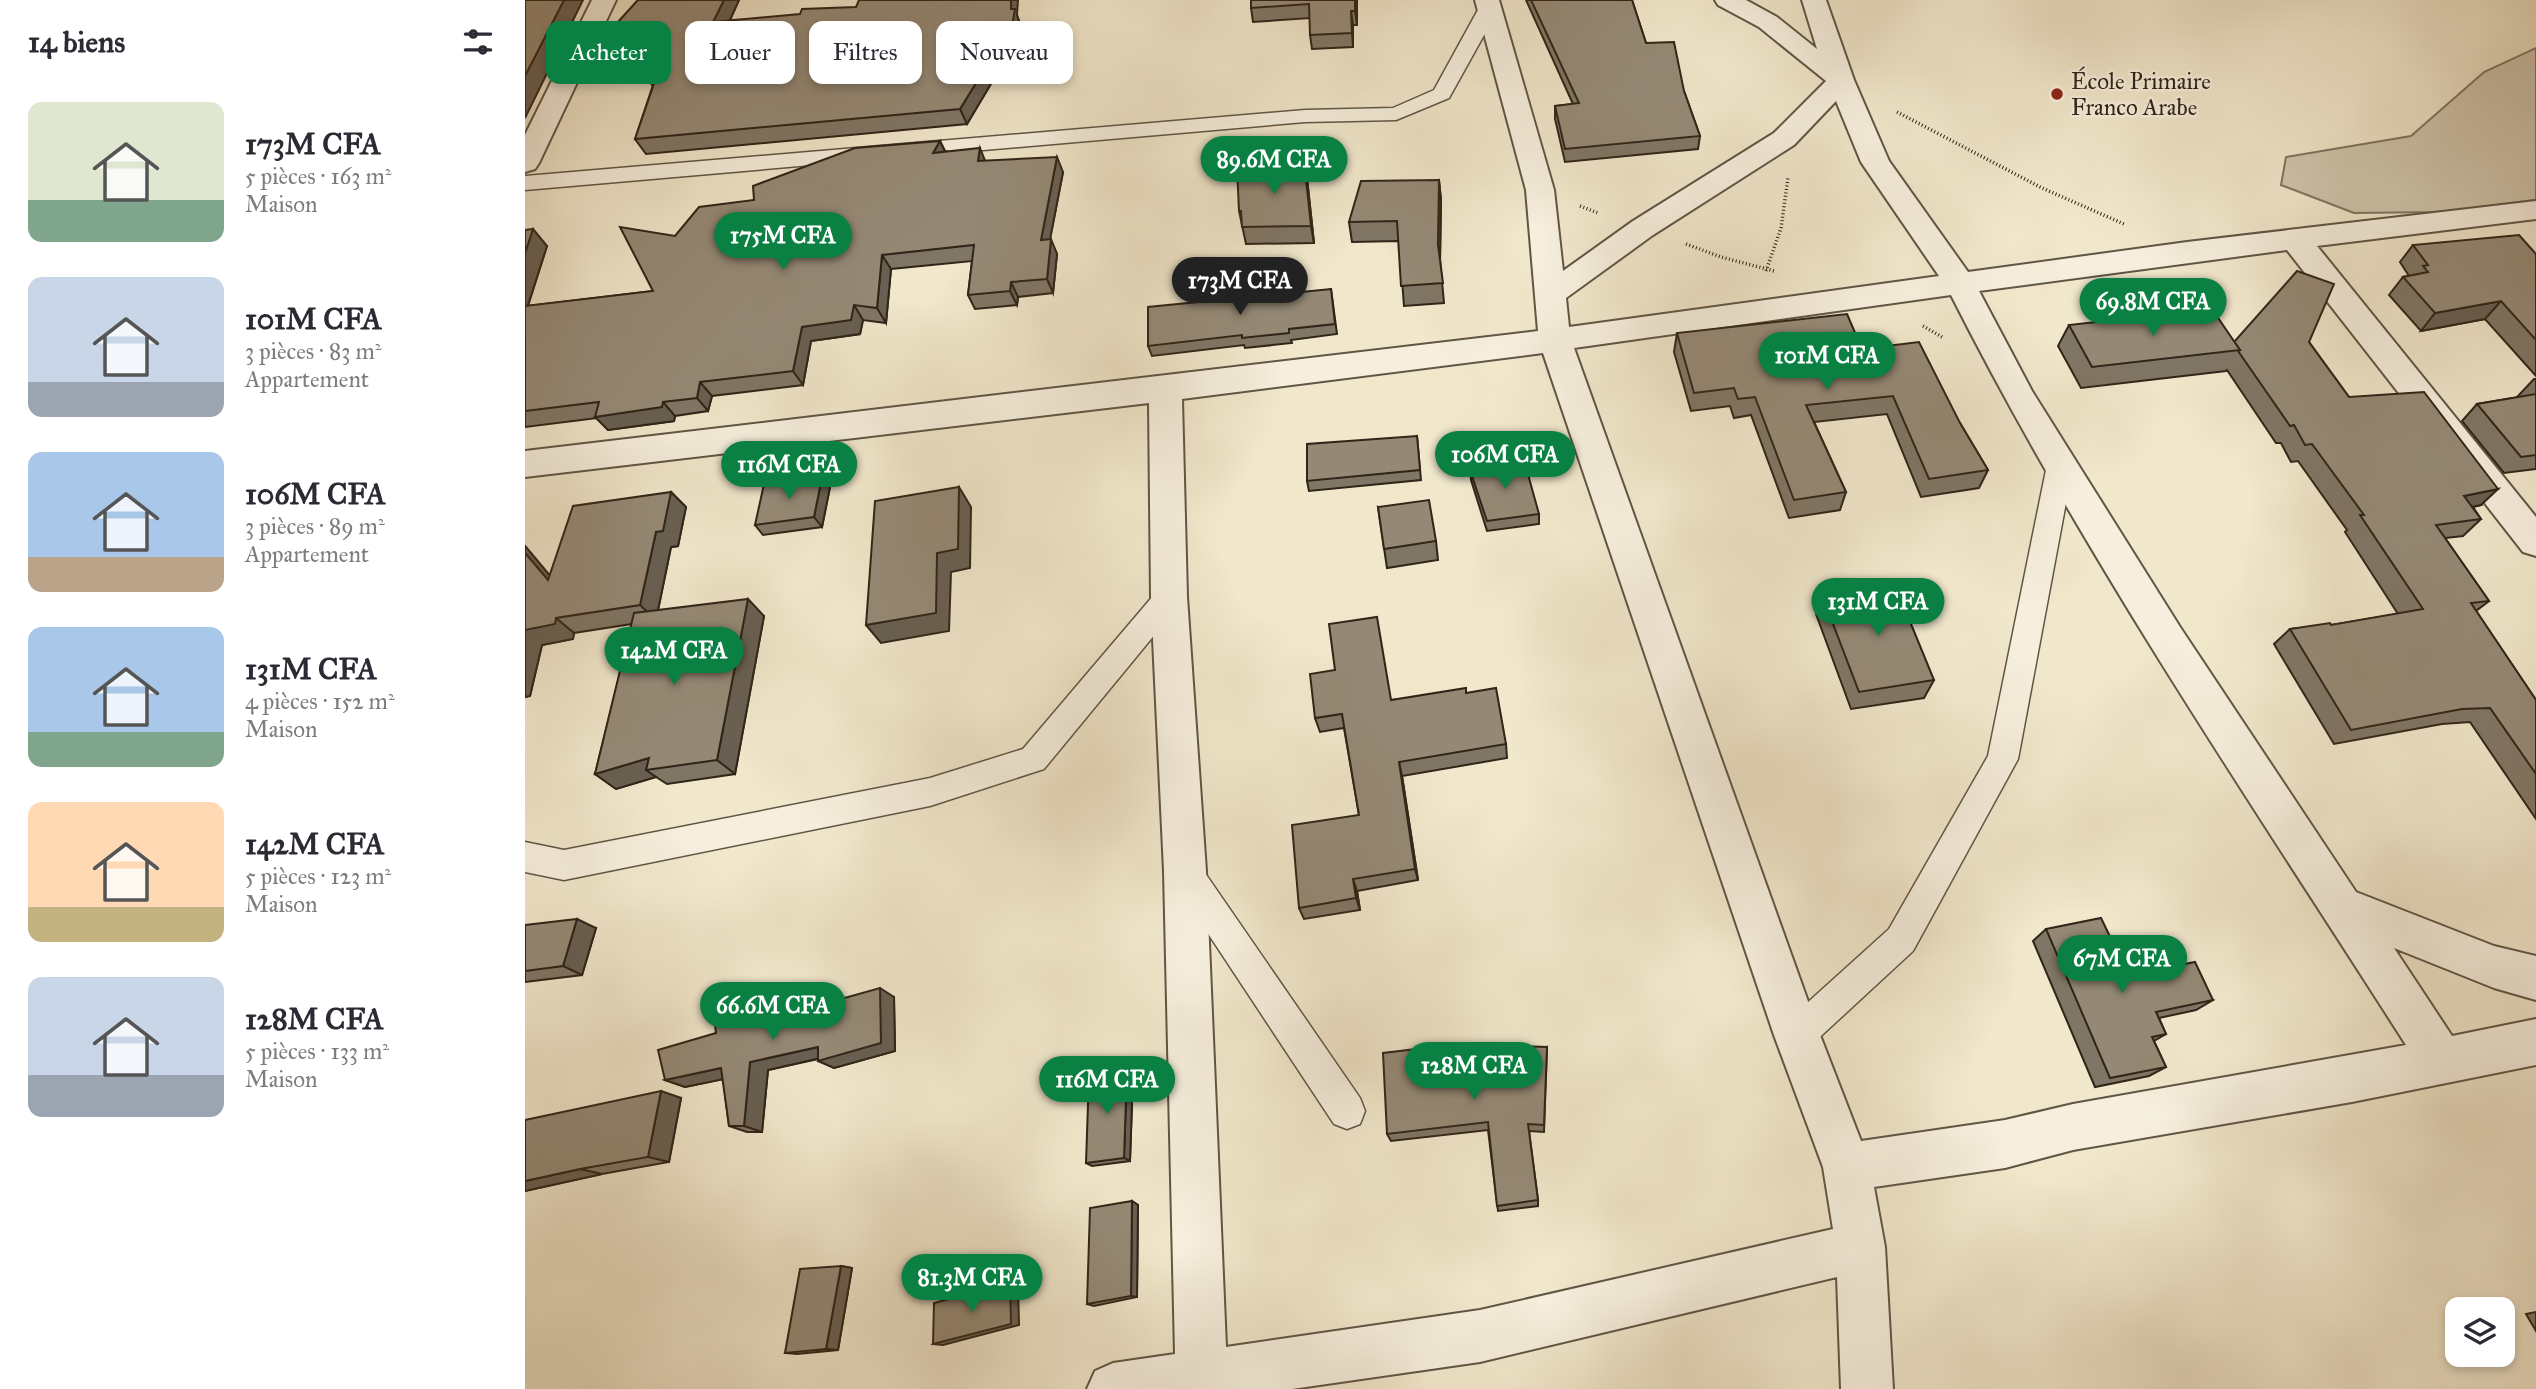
<!DOCTYPE html>
<html lang="fr">
<meta charset="utf-8">
<style>
body{margin:0;font-family:"IM FELL Great Primer",serif;background:#f2f2f3;color:#2b2b33;height:100vh;display:flex;flex-direction:column;font-size:26px;white-space:nowrap}
*{box-sizing:border-box;margin:0}
p{font-size:23px;color:#7c7c81}
.icon{flex:none;width:38px;height:38px;fill:none;stroke:currentColor;stroke-width:2;stroke-linecap:round;stroke-linejoin:round}
.map{position:relative;flex:1;overflow:hidden}
.sheet{display:flex;flex-direction:column;background:#fff;width:525px}
.sheet>*{flex:none}
.top-card{position:absolute;left:21px;top:21px;width:665px;height:63px;display:flex;gap:14px}
.controls{position:absolute;left:1920px;top:1297px;display:grid;gap:14px}
.controls a{display:grid;place-items:center;width:70px;height:70px;border-radius:14px;background:#fff;box-shadow:0 4px 10px #0003;font-size:35px}
.price{position:absolute;translate:-50% -60px;padding:0 16px;border-radius:24px;background:#0b8043;color:#fff;font-size:23px;line-height:46px;filter:drop-shadow(0 2px 4px #0008)}
.price::after{content:'';position:absolute;left:50%;top:42px;width:21px;height:16px;margin-left:-10px;background:inherit;clip-path:polygon(0 0,100% 0,50% 100%)}
.price.selected{background:#222;color:#fff}
ul{padding:0;list-style:none}
li{display:flex;align-items:center;gap:21px;height:175px;padding:0 28px}
li span{display:grid;place-items:center;flex:none;width:196px;height:140px;border-radius:14px;color:#555}
li>.icon{margin-inline-start:auto}
span .icon{width:84px;height:84px;fill:#fffc;stroke-width:1}
li b{font-size:30px}
h2{display:flex;justify-content:space-between;align-items:center;height:84px;padding:0 28px;font-size:30px}
.chip{padding:0 24px;border-radius:14px;background:#fff;box-shadow:0 4px 10px #0003;font-size:24px;line-height:63px}
.chip.selected{background:#0b8043;color:#fff}
main{display:flex;flex:1;min-height:0}
.map>svg:first-child{display:block}
.green{fill:#d0c6ad;stroke:#807562;stroke-width:2}
.lines{fill:none;stroke-linecap:round;stroke-linejoin:round}
.lane-casing{stroke:#615545;stroke-width:3}
.street-casing{stroke:#615545;stroke-width:4}
.path{stroke:#312418;stroke-width:3.5;stroke-dasharray:1 2.5;stroke-linecap:butt}
.lane{fill:#f6efdd;fill-rule:evenodd}
.street{fill:#f6efdd;fill-rule:evenodd}
.wall{fill:#807665;stroke:#312418;stroke-width:2}
.shaded-wall{fill:#686052;stroke:#312418;stroke-width:2}
.building{fill:#958975;stroke:#312418;stroke-width:2}
.poi-dot{fill:#8f2418;stroke:#f6efdd;stroke-width:2.5}
.labels{text-anchor:middle;stroke-width:5;stroke-linejoin:round;paint-order:stroke}
.far-poi-label{font-size:23px;fill:#312418;stroke:#f6efdd;text-anchor:start}
</style>
<main>
<section class="sheet">
<h2>14 biens<svg class="icon" aria-label="filters" viewBox="0 0 24 24"><path d="M4 7h16M4 17h16"/><circle cx="9" cy="7" r="2"/><circle cx="15" cy="17" r="2"/></svg></h2>
<ul>
<li><span style="background:linear-gradient(#dfe7d0 70%,#7fa58c 0)"><svg class="icon" aria-label="home" viewBox="0 0 24 24"><path d="M3 11l9-7 9 7M6 9v11h12V9"/></svg></span><div><b>173M CFA</b><p>5 pièces · 163 m²</p><p>Maison</p></div></li>
<li><span style="background:linear-gradient(#c9d6e8 75%,#9aa5b1 0)"><svg class="icon" aria-label="home" viewBox="0 0 24 24"><path d="M3 11l9-7 9 7M6 9v11h12V9"/></svg></span><div><b>101M CFA</b><p>3 pièces · 83 m²</p><p>Appartement</p></div></li>
<li><span style="background:linear-gradient(#a9c7e8 75%,#b9a48a 0)"><svg class="icon" aria-label="home" viewBox="0 0 24 24"><path d="M3 11l9-7 9 7M6 9v11h12V9"/></svg></span><div><b>106M CFA</b><p>3 pièces · 89 m²</p><p>Appartement</p></div></li>
<li><span style="background:linear-gradient(#a9c7e8 75%,#7fa58c 0)"><svg class="icon" aria-label="home" viewBox="0 0 24 24"><path d="M3 11l9-7 9 7M6 9v11h12V9"/></svg></span><div><b>131M CFA</b><p>4 pièces · 152 m²</p><p>Maison</p></div></li>
<li><span style="background:linear-gradient(#ffd9b3 75%,#c2b280 0)"><svg class="icon" aria-label="home" viewBox="0 0 24 24"><path d="M3 11l9-7 9 7M6 9v11h12V9"/></svg></span><div><b>142M CFA</b><p>5 pièces · 123 m²</p><p>Maison</p></div></li>
<li><span style="background:linear-gradient(#c9d6e8 70%,#9aa5b1 0)"><svg class="icon" aria-label="home" viewBox="0 0 24 24"><path d="M3 11l9-7 9 7M6 9v11h12V9"/></svg></span><div><b>128M CFA</b><p>5 pièces · 133 m²</p><p>Maison</p></div></li>
</ul>
</section>
<div class="map">
<svg width="2011" height="1389" viewBox="0 0 2011 1389">
<rect width="100%" height="100%" fill="#f1e7cb"/>
<filter id="stains"><feTurbulence type="fractalNoise" baseFrequency=".00286" numOctaves="4"/><feColorMatrix values="0 0 0 0 .2 0 0 0 0 .09 0 0 0 0 .02 0 0 0 .5 -.17"/></filter>
<radialGradient id="worn" r=".72"><stop offset=".6" stop-color="#630" stop-opacity="0"/><stop offset="1" stop-color="#630" stop-opacity=".3"/></radialGradient>
<!-- green -->
<path class="green" d="M2011 48V200L1917 212 1829 213 1756 185 1761 157 1886 136 1959 72Z"/>
<g class="lines">
<defs>
<g id="lane">
<path d="M964 2 974 8 924 98 871 120 780 122 0 190V176L780 110 868 108 909 90 954 8Z"/>
<path d="M1535 455 1544 458 1548 465 1493 759 1388 951 1284 1047 1272 1052 1260 1047 1255 1035 1260 1023 1364 929 1463 756 1522 465 1526 458Z"/>
<path d="M644 585 654 589 658 597 654 605 519 769 405 806 39 880 0 872V842L39 850 405 778 498 749 634 589Z"/>
<path d="M660 856 671 860 835 1098 840 1111 835 1124 822 1129 809 1124 649 882 644 871 649 860Z"/>
</g>
<g id="street">
<path d="M67 0H91L14 163 10 169 0 172V135Z"/>
<path d="M950 0H974L1029 190 1038 271 1108 221 1249 133 1301 81 1234 27 1193 5 1190 0H1221L1252 17 1292 49 1277 0H1301L1329 80 1364 161 1443 272 1662 242 2011 201V219L1792 246 2011 517V556L1998 552 1762 250 1454 291 1507 391 1655 627 1831 892 1969 946 2011 956V1000L1969 988 1869 948 1927 1036 2011 1019V1065L1827 1102 1548 1150 1480 1168 1349 1187 1360 1247 1368 1389H1316L1312 1277 955 1362 767 1389H562L570 1371 588 1363 650 1354 639 871 626 597 624 403 0 477V451L1013 331 1001 190ZM1311 101 1336 162 1414 276 1044 327 1041 298 1128 235 1269 145ZM1426 295C1558 556 1724 799 1881 1045L1548 1104 1480 1120 1336 1141 1295 1035 1049 348ZM1018 353 1249 1035 1298 1167 1308 1229 955 1310 701 1347 681 871 662 597 657 399Z"/>
</g>
</defs>
<!-- lane casing -->
<use href="#lane" class="lane-casing"/>
<!-- street casing -->
<use href="#street" class="street-casing"/>
<!-- path -->
<g class="path">
<path d="M1372 112 1517 188 1599 224"/>
<path d="M1055 206 1073 213"/>
<path d="M1161 244 1196 257 1249 271"/>
<path d="M1241 271 1256 228 1263 178"/>
<path d="M1398 326 1417 337"/>
</g>
<!-- lane -->
<use href="#lane" class="lane"/>
<!-- street -->
<use href="#street" class="street"/>
</g>
<!-- wall -->
<g class="wall">
<path d="M113 0H214L205 20 492 15 495 24 486 76 470 77 442 124 121 154 110 139 128 85H127L121 76 64 80 54 65Z"/>
<path d="M726 0H832V25H828V47L787 49 785 35V18L728 22 726 8Z"/>
<path d="M1001 0H1107L1121 43 1159 91 1175 136 1173 149 1040 162 1030 119V106L1048 104Z"/>
<path d="M415 141 420 151 460 161 538 172 525 239 532 254 528 293 493 297 492 305 450 309 443 295 447 261 366 269 361 323 338 320 335 334 286 341 278 385 187 396 183 411 150 416 149 421 83 430 72 418 0 427V230L22 246 3 306 128 291 150 236 229 200Z"/>
<path d="M779 161 782 178 789 243 721 244 714 211Z"/>
<path d="M914 180 916 200 915 259 919 303 879 306 874 241 827 242 824 222Z"/>
<path d="M1888 245 2011 254V376L1960 319 1896 331 1864 295 1878 277 1884 276 1875 262Z"/>
<path d="M806 289 812 334 766 340 767 343 720 348 719 345 627 356 623 346Z"/>
<path d="M1544 325 1709 342H1784L1824 397 1956 505 1948 507 1956 519 1938 536 1920 538 1964 601 1951 611 2011 700V819L1945 722 1917 724 1809 744 1749 644 1765 629 1806 625 1873 614 1820 532 1822 530 1773 461 1766 462 1756 443H1751L1702 370 1701 371 1556 388 1533 346Z"/>
<path d="M1152 333 1337 349 1435 423 1463 470 1454 488 1396 497 1362 414 1289 422 1321 492 1315 510 1264 518 1226 415 1209 418 1205 406 1166 411 1149 352Z"/>
<path d="M2009 379H2011V469L1979 473 1937 421 1952 404 1994 397 1993 396Z"/>
<path d="M892 436 896 480 784 491 782 481Z"/>
<path d="M945 470 1014 514V524L962 531 946 480Z"/>
<path d="M297 477 305 487 297 527 238 535 230 525Z"/>
<path d="M146 492 161 507 153 546 146 547 133 610 239 616 210 774 142 784 131 777 91 789 70 774 107 624 49 633 48 639 17 645 5 696 0 697V546L25 576Z"/>
<path d="M853 507 911 541 913 560 862 568Z"/>
<path d="M1297 595 1409 680 1399 698 1326 709 1291 614Z"/>
<path d="M941 693 981 744 982 758 877 776 893 880 832 891 835 910 779 919 774 908 834 815 819 728 795 732 790 718 866 700Z"/>
<path d="M0 925 71 928 57 975 0 982Z"/>
<path d="M1521 929 1589 945 1615 973 1688 1000 1671 1010 1634 1018 1641 1034 1629 1041 1641 1067 1624 1076 1570 1087 1508 941Z"/>
<path d="M369 997 370 1051 309 1068 293 1059 243 1070 237 1132H222L204 1126 198 1079 160 1087 140 1080 191 1033 232 1000 249 1009 248 1018Z"/>
<path d="M1022 1047 1019 1132 1004 1131 1013 1200V1206L973 1211 963 1130 866 1141 862 1134Z"/>
<path d="M602 1069 608 1074 605 1161 567 1166 561 1163Z"/>
<path d="M156 1098 144 1162 77 1174 0 1191 2 1120Z"/>
<path d="M607 1201 613 1205 612 1297 569 1306 562 1304Z"/>
<path d="M316 1266 327 1268 313 1350 272 1354 260 1353Z"/>
<path d="M2011 1312V1331L2001 1314Z"/>
</g>
<!-- shaded-wall -->
<g class="shaded-wall">
<path d="M39 0H58L0 118V76Z"/>
<path d="M199 0H214L197 37 188 22Z"/>
<path d="M486 0H493L492 15 495 24 486 76 481 61Z"/>
<path d="M830 0H832V25L830 11Z"/>
<path d="M826 11 828 25V47L827 33Z"/>
<path d="M464 62 470 77 442 124 435 109Z"/>
<path d="M415 141 422 156 408 153Z"/>
<path d="M455 148 461 163 453 161Z"/>
<path d="M532 157 538 172 522 255 516 240Z"/>
<path d="M779 161 782 178 789 243 786 226Z"/>
<path d="M914 180 916 200 915 265 913 245Z"/>
<path d="M8 229 22 246 0 314V253Z"/>
<path d="M526 239 532 254 528 293 522 279Z"/>
<path d="M357 255 366 269 361 323 352 308Z"/>
<path d="M486 282 493 297 492 305 485 291Z"/>
<path d="M1976 301 1960 319 1896 331 1910 313Z"/>
<path d="M329 305 338 320 335 334 286 341 278 385 268 371 277 327Z"/>
<path d="M175 382 187 396 183 411 172 398Z"/>
<path d="M138 402 150 416 149 421 83 430 70 417Z"/>
<path d="M297 477 305 487 297 527 289 517Z"/>
<path d="M434 487 446 507 445 568 426 572 424 631 356 643 341 625 412 553Z"/>
<path d="M1973 489 1956 505 1922 512 1939 496Z"/>
<path d="M146 492 161 507 153 546 146 547 131 620 115 605 131 532Z"/>
<path d="M0 546 41 595 23 580 0 553Z"/>
<path d="M223 599 239 616 210 774 192 760Z"/>
<path d="M31 618 49 633 48 639 17 645 5 696 0 697V630Z"/>
<path d="M124 758 121 770 131 777 91 789 70 774Z"/>
<path d="M874 762 877 776 893 880 890 869Z"/>
<path d="M828 879 832 891 835 910 831 898Z"/>
<path d="M52 919 71 928 57 975 38 966Z"/>
<path d="M355 988 369 997 370 1051 309 1068 293 1061Z"/>
<path d="M232 1000 249 1009 247 1031 230 1023Z"/>
<path d="M293 1047 309 1055 243 1070 237 1132 219 1126 225 1062Z"/>
<path d="M196 1068 214 1076 160 1087 140 1080Z"/>
<path d="M602 1069 608 1074 605 1161 599 1158Z"/>
<path d="M136 1091 156 1098 144 1162 123 1157Z"/>
<path d="M55 1169 77 1174 0 1191V1181Z"/>
<path d="M607 1201 613 1205 612 1297 606 1296Z"/>
<path d="M316 1266 327 1268 313 1350 301 1349Z"/>
<path d="M485 1283 493 1285 494 1325 418 1345 408 1344Z"/>
</g>
<!-- building -->
<g class="building">
<path d="M0 0H39L0 76Z"/>
<path d="M113 0H199L188 22 275 14 277 9 331 7 334 0H486V9H490L481 61 464 62 435 109 110 139 134 69 117 71 120 61 54 65Z"/>
<path d="M726 0H830V11H826L827 33 785 35 784 4 726 8Z"/>
<path d="M1006 0H1107L1121 43 1149 42 1159 91 1175 136 1040 149 1030 106 1054 103Z"/>
<path d="M415 141 408 153 455 148 453 161 532 157 516 240 526 239 522 279 486 282 485 291 443 295 449 245 357 255 352 308 329 305 326 320 277 327 268 371 175 382 172 398 138 402 137 407 70 417 74 402 0 411V306L128 291 95 227 150 236 174 207 229 200 228 186 330 148Z"/>
<path d="M779 161 786 226 717 227 716 211H714L712 168Z"/>
<path d="M914 180 913 245 918 283 876 286 872 221 824 222 836 181Z"/>
<path d="M8 229 0 253V230Z"/>
<path d="M1994 235 2011 254V340L1976 301 1910 313 1878 277 1903 272 1898 266 1903 265 1888 245Z"/>
<path d="M1772 271 1809 284 1784 342 1824 397 1899 392 1973 489 1939 496 1956 519 1911 525 1964 601 1946 603 2011 700V774L1965 708 1937 709 1826 730 1765 629 1805 623 1806 625 1898 609 1835 515H1839L1787 444 1780 445 1769 425 1765 426 1713 351 1715 350 1709 342Z"/>
<path d="M806 289 810 324 764 329V333L717 338V335L623 346V307Z"/>
<path d="M1687 309 1715 350 1567 367 1544 325Z"/>
<path d="M1322 314 1337 349 1394 342 1435 423 1463 470 1404 479 1368 396 1281 405 1321 492 1269 500 1230 397 1213 399 1209 388 1169 393 1152 333Z"/>
<path d="M2011 394V455L1996 457 1952 404Z"/>
<path d="M892 436 895 470 782 481V444Z"/>
<path d="M999 460 1014 514 962 521 945 470Z"/>
<path d="M297 477 289 517 230 525 239 484Z"/>
<path d="M434 487 433 549 412 553 411 613 341 625 350 501Z"/>
<path d="M146 492 138 531 131 532 115 605 31 618 30 624 0 630V553L23 580 48 506Z"/>
<path d="M904 500 911 541 859 549 853 507Z"/>
<path d="M1370 585 1409 680 1334 692 1297 595Z"/>
<path d="M223 599 192 760 121 770 124 758 70 774 109 613Z"/>
<path d="M852 617 866 700 941 688V693L971 688 981 744 874 762 890 869 828 879 831 898 774 908 767 825 834 815 817 714 790 718 785 674 810 670 804 624Z"/>
<path d="M1576 918 1589 945 1600 942 1615 973 1670 962 1688 1000 1631 1012 1641 1034 1627 1037 1641 1067 1585 1078 1521 929Z"/>
<path d="M52 919 38 966 0 971V925Z"/>
<path d="M355 988 356 1043 293 1061V1047L225 1062 219 1126H204L196 1068 140 1080 133 1050 191 1033 188 1009 232 1000 230 1023Z"/>
<path d="M934 1044 1022 1047 1019 1125 1003 1124 1013 1200 972 1206 963 1122 862 1134 858 1053Z"/>
<path d="M602 1069 599 1158 561 1163 564 1075Z"/>
<path d="M136 1091 123 1157 55 1169 0 1181V1120Z"/>
<path d="M607 1201 606 1296 562 1304 565 1208Z"/>
<path d="M316 1266 301 1349 260 1353 275 1269Z"/>
<path d="M485 1283 486 1324 408 1344 409 1303Z"/>
</g>
<!-- markers -->
<circle class="poi-dot" cx="1532" cy="94" r="7"/>
<g class="labels">
<!-- far-poi labels -->
<g class="far-poi-label">
<text x="1546" y="89">École Primaire<tspan x="1546" dy="26">Franco Arabe</tspan></text>
</g>
</g>
<rect width="100%" height="100%" filter="url(#stains)"/>
<rect width="100%" height="100%" fill="url(#worn)"/>
</svg>
<div class="controls">
<a><svg class="icon" aria-label="layers" viewBox="0 0 24 24"><path d="M12 4l9 5-9 5-9-5zM3 14l9 5 9-5"/></svg></a>
</div>
<b class="price" style="left:749px;top:196px">89.6M CFA</b>
<b class="price" style="left:258px;top:272px">175M CFA</b>
<b class="price selected" style="left:715px;top:317px">173M CFA</b>
<b class="price" style="left:1628px;top:338px">69.8M CFA</b>
<b class="price" style="left:1302px;top:392px">101M CFA</b>
<b class="price" style="left:980px;top:491px">106M CFA</b>
<b class="price" style="left:264px;top:501px">116M CFA</b>
<b class="price" style="left:1353px;top:638px">131M CFA</b>
<b class="price" style="left:149px;top:687px">142M CFA</b>
<b class="price" style="left:1597px;top:995px">67M CFA</b>
<b class="price" style="left:248px;top:1042px">66.6M CFA</b>
<b class="price" style="left:949px;top:1102px">128M CFA</b>
<b class="price" style="left:582px;top:1116px">116M CFA</b>
<b class="price" style="left:447px;top:1314px">81.3M CFA</b>
<div class="top-card">
<a class="chip selected">Acheter</a>
<a class="chip">Louer</a>
<a class="chip">Filtres</a>
<a class="chip">Nouveau</a>
</div>
</div>
</main>
